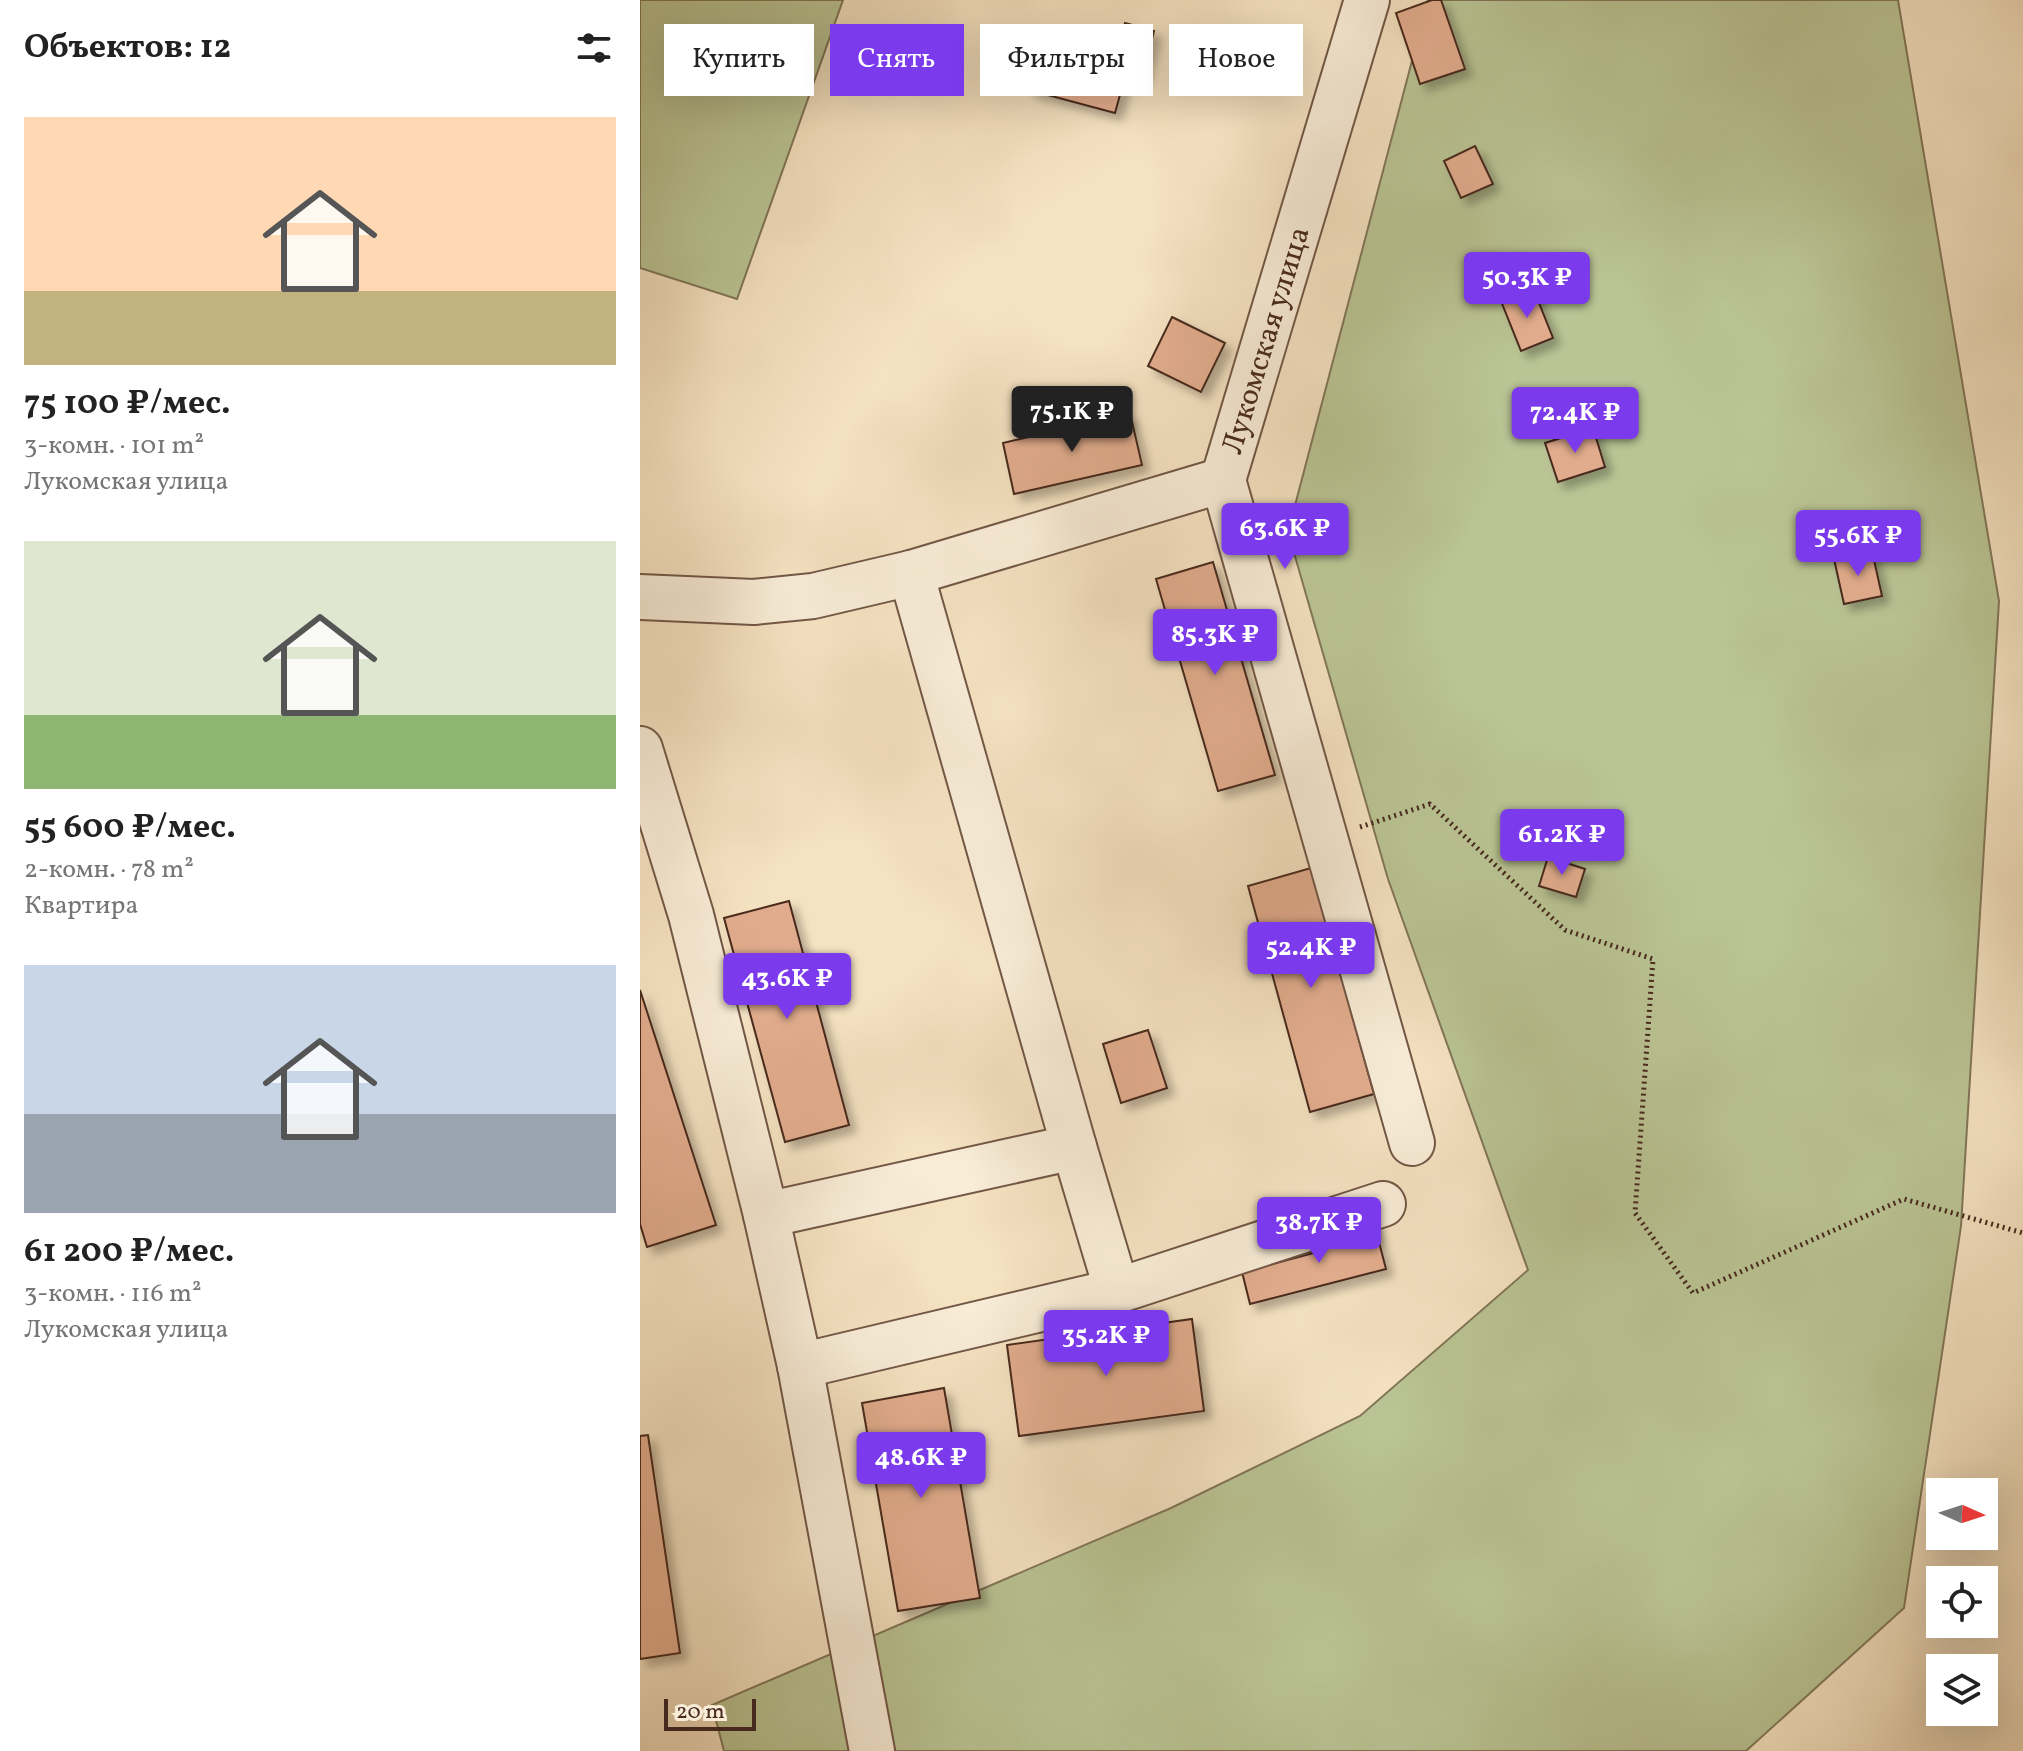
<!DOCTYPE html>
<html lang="ru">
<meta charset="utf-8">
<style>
body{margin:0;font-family:Vollkorn,serif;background:#f2f2f2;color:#222;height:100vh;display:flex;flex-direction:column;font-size:30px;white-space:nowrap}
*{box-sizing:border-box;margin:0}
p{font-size:26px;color:#767676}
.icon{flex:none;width:44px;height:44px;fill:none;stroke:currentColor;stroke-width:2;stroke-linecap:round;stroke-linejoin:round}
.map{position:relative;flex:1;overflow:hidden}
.sheet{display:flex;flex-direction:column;background:#fff;width:640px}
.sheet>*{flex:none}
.hud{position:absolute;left:24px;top:24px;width:760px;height:72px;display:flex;gap:16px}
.needle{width:52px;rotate:93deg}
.tools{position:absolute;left:1286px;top:1478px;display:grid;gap:16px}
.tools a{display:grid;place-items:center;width:72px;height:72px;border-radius:0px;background:#fff;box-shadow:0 8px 32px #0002;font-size:40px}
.scale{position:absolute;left:24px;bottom:20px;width:92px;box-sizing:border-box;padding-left:8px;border:4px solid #48291d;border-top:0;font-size:22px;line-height:28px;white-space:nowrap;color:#48291d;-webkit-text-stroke:6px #f8ecd7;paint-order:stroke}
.price{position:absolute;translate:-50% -68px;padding:0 18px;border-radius:8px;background:#7c3aed;color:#fff;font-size:26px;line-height:52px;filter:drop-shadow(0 2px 4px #0008)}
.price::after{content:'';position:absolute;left:50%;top:48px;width:24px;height:18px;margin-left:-12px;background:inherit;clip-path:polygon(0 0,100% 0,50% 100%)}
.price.current{background:#222;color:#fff}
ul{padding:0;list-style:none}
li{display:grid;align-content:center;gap:16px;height:424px;padding:0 24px}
li span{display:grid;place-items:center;height:248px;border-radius:0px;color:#555}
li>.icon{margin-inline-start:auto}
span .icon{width:144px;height:144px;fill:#fffc;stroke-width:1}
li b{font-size:34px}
h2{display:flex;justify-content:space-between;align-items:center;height:96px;padding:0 24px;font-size:34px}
.tag{padding:0 28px;border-radius:0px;background:#fff;box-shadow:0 8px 32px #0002;font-size:28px;line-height:72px}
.tag.current{background:#7c3aed;color:#fff}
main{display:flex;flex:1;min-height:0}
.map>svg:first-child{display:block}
.green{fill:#bac494;stroke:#817658;stroke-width:2}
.building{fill:#e1ac8d;stroke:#48291d;stroke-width:2;filter:url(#shadow)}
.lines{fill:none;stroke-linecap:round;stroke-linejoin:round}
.minor-casing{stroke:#735746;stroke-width:48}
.path{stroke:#48291d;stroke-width:5;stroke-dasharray:2 4;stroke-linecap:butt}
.minor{stroke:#f8ecd7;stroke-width:44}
.labels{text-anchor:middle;stroke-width:8;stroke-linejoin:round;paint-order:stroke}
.street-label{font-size:30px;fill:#48291d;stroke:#f8ecd7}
</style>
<main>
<section class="sheet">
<h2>Объектов: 12<svg class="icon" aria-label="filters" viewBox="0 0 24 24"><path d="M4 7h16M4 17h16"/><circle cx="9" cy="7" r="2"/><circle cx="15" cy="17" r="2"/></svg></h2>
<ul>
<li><span style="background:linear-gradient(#ffd9b3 70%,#c2b280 0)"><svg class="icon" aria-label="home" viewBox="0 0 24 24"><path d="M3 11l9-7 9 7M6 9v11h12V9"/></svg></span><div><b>75 100 ₽/мес.</b><p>3-комн. · 101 m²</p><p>Лукомская улица</p></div></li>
<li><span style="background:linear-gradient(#dfe7d0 70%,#8fb573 0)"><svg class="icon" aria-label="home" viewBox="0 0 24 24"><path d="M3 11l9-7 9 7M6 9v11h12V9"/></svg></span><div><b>55 600 ₽/мес.</b><p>2-комн. · 78 m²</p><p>Квартира</p></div></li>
<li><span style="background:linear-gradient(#c9d6e8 60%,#9aa5b1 0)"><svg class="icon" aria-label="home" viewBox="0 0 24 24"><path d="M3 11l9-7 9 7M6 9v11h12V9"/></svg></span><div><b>61 200 ₽/мес.</b><p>3-комн. · 116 m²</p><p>Лукомская улица</p></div></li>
</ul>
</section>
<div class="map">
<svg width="1383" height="1751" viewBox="0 0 1383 1751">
<defs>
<filter id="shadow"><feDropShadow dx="7" dy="7" stdDeviation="4" flood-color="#0004"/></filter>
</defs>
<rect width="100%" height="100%" fill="#f5e2c1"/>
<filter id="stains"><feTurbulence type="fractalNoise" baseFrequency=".0025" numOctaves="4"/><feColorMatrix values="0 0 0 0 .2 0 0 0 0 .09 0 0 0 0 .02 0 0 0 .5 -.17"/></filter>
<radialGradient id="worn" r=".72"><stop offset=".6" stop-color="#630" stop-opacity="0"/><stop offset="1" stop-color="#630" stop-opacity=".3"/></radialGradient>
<!-- green -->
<g class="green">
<path d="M0 0H203L97 299 0 268Z"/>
<path d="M788 0H1258L1359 601 1321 1226 1264 1608 1106 1751H84L72 1705 531 1508 720 1416 888 1270 748 879 648 532Z"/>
</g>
<!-- building -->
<g class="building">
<path d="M792 0H801L825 69 780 84 756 13Z"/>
<path d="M485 23 514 31 502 78 486 73 475 113 389 90 401 45 441 56 447 32 480 41Z"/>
<path d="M835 146 853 184 821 198 804 161Z"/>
<path d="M893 288 913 338 881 351 861 301Z"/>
<path d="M532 317 585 343 561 392 508 366Z"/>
<path d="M490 413 502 465 374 494 363 443Z"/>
<path d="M953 428 965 467 918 482 905 443Z"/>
<path d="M1232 551 1242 596 1204 604 1194 559Z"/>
<path d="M573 562 635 775 578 791 516 579Z"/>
<path d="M908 857 945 869 936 897 899 886Z"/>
<path d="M671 868 734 1094 670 1112 608 886Z"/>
<path d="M149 901 209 1125 145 1142 84 918Z"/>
<path d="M0 990 76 1225 7 1247 0 1224Z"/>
<path d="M508 1030 527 1088 481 1103 463 1044Z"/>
<path d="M734 1223 746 1269 610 1304 602 1272 681 1251 678 1237Z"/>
<path d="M552 1319 564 1411 379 1436 367 1345Z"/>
<path d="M304 1388 340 1598 258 1611 222 1403Z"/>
<path d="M8 1435 40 1653 0 1659V1436Z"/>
</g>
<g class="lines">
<defs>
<g id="minor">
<path d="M727 0 583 480 772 1143"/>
<path d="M0 597 114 602 173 596 271 573 583 480"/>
<path d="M0 749 51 915 126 1215 434 1147 271 573"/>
<path d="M434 1147 477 1291 743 1204"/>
<path d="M126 1215 160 1366"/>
<path d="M232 1751 160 1366 477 1291"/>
</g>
</defs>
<!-- minor casing -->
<use href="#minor" class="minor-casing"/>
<!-- path -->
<path class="path" d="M720 827 790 804 925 930 1013 959 995 1213 1053 1293 1264 1199 1383 1233"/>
<!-- minor -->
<use href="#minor" class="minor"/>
</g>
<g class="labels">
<!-- street labels -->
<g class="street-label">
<text transform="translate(625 340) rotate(-73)" y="10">Лукомская улица</text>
</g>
</g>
<rect width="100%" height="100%" filter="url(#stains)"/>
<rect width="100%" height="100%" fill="url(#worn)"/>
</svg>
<div class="tools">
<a><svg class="needle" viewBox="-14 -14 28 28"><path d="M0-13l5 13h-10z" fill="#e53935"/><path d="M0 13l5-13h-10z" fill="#767676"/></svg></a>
<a><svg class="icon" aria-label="locate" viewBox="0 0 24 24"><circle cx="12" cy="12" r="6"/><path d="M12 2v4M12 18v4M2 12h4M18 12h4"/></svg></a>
<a><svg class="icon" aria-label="layers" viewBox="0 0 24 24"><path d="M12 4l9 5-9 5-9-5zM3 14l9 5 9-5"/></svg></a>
</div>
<div class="scale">20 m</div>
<b class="price" style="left:887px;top:320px">50.3K ₽</b>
<b class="price current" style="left:432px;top:454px">75.1K ₽</b>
<b class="price" style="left:935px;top:455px">72.4K ₽</b>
<b class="price" style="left:645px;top:571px">63.6K ₽</b>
<b class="price" style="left:1218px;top:578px">55.6K ₽</b>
<b class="price" style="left:575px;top:677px">85.3K ₽</b>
<b class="price" style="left:922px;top:877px">61.2K ₽</b>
<b class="price" style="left:671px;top:990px">52.4K ₽</b>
<b class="price" style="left:147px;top:1021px">43.6K ₽</b>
<b class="price" style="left:679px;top:1265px">38.7K ₽</b>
<b class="price" style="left:466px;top:1378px">35.2K ₽</b>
<b class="price" style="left:281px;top:1500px">48.6K ₽</b>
<div class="hud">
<a class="tag">Купить</a>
<a class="tag current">Снять</a>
<a class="tag">Фильтры</a>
<a class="tag">Новое</a>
</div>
</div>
</main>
